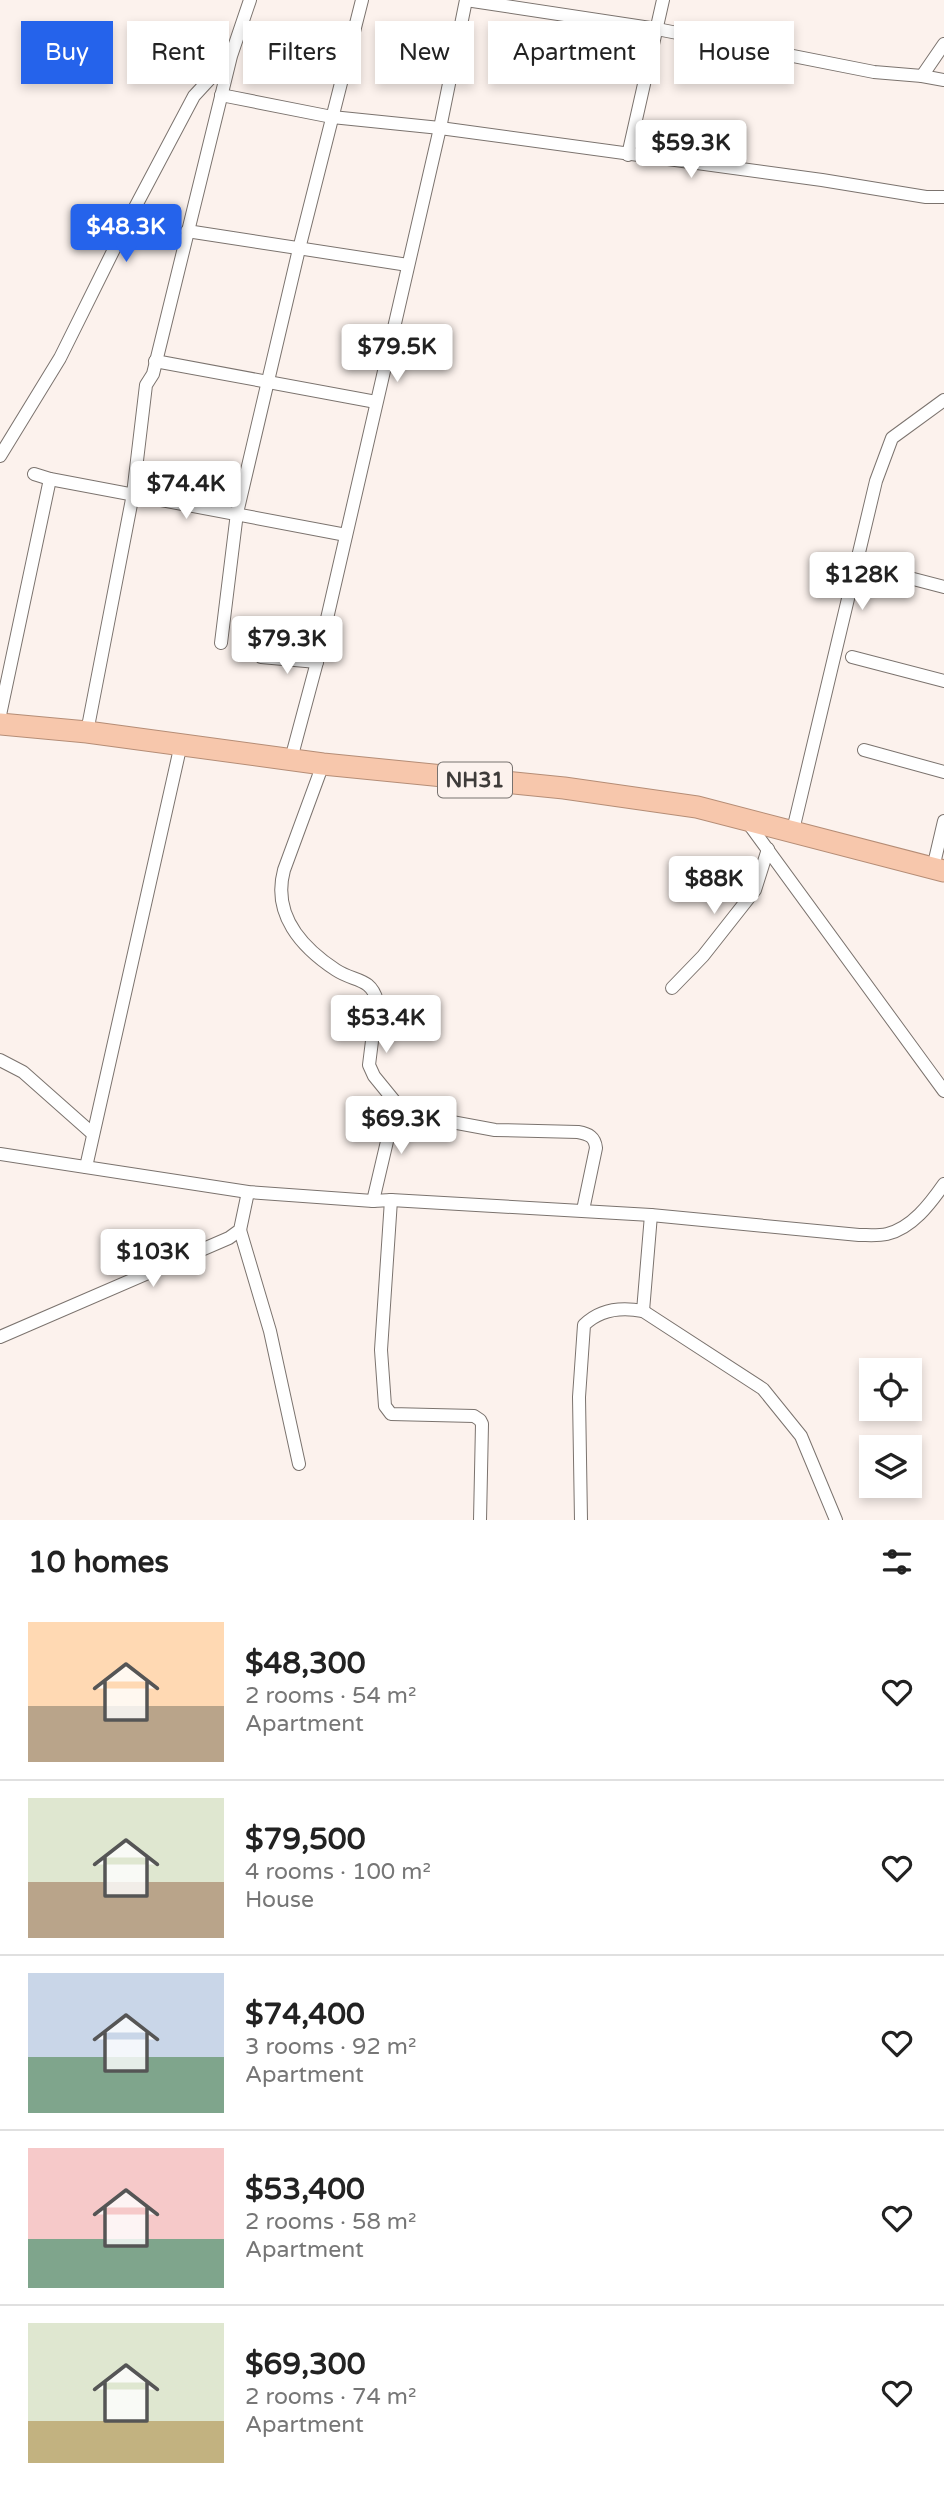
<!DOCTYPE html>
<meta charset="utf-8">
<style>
body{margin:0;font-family:"Varela Round",sans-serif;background:#f6f6f6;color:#222;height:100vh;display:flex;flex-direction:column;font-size:26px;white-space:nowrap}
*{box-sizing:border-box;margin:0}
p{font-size:23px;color:#767676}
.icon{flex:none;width:38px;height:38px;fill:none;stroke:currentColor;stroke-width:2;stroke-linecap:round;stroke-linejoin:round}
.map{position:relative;height:1520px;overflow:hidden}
.panel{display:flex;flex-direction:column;background:#fff;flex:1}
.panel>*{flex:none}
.top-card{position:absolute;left:21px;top:21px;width:903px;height:63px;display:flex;gap:14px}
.buttons{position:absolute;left:859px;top:1358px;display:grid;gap:14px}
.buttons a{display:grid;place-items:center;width:63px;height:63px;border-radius:0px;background:#fff;box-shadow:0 4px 10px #0003;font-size:35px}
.price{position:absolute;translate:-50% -60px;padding:0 16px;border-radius:7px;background:#fff;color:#222;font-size:23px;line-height:46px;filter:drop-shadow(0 2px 4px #0008)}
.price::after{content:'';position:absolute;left:50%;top:42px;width:21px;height:16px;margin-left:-10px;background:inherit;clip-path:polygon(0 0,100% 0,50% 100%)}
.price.on{background:#2563eb;color:#fff}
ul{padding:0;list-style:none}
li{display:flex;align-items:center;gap:21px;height:175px;padding:0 28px}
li+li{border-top:2px solid #e0e0e0}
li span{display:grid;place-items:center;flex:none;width:196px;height:140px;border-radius:0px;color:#555}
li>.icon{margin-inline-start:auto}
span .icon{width:84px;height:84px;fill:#fffc;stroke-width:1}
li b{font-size:30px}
h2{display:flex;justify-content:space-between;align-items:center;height:84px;padding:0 28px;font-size:30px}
.chip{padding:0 24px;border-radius:0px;background:#fff;box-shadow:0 4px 10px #0003;font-size:24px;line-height:63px}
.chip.on{background:#2563eb;color:#fff}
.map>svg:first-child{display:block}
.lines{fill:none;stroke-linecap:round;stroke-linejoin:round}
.minor-casing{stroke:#7b736e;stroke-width:14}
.trunk-casing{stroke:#b58d76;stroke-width:23}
.minor{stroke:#fff;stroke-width:12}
.trunk{stroke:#f7c7ac;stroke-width:21}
.labels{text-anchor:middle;stroke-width:7;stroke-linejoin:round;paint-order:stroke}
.shield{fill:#fcf2ed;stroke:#77726f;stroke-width:2}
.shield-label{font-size:21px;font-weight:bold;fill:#3e3b39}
</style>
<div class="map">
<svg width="944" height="1520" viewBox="0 0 944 1520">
<rect width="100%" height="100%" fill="#fcf2ed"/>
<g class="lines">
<defs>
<g id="minor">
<path d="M466 0 657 29 874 72 922 76 944 80"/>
<path d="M922 76 944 44"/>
<path d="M221 95 332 117 440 128 822 180 926 197H944"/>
<path d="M628 155 663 0"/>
<path d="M187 231 408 265"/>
<path d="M155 361 376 402"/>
<path d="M0 456 60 358 131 215 194 96 230 57"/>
<path d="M34 474 50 479 346 535"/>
<path d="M875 569 944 587"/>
<path d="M221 643 237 513 299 249 362 0"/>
<path d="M261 657 317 662"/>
<path d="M852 657 944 681"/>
<path d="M0 715 50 479"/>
<path d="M87 732 133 494 146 385 153 374 231 56 250 0"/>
<path d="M864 750 944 772"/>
<path d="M291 759 317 662 440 128 466 0"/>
<path d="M323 764 284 870C272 914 301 947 336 970 354 982 371 977 377 1001L369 1065 374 1076 396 1103 414 1115 495 1130 578 1132C589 1134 595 1137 596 1148L583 1210"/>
<path d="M746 820 944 1091"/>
<path d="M793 830 876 481 892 438 944 400"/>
<path d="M933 868 944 821"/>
<path d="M672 988 703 956 755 890 768 849"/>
<path d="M0 1060 23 1072 93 1134"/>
<path d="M0 1154 248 1192 373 1201 391 1200 651 1215 859 1235C868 1235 878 1236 887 1234 912 1228 930 1204 944 1184"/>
<path d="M86 1167 181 744"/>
<path d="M391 1200 381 1350 385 1406 391 1414 474 1416 480 1420 482 1424 480 1520"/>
<path d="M373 1201 396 1103"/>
<path d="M240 1230 270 1331 299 1464"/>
<path d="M643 1311 763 1389 801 1436 836 1520"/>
<path d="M0 1337 229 1238 240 1230 248 1192"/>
<path d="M581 1520 579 1397 584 1325C600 1309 622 1307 643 1311L651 1215"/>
</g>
<path id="trunk" d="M0 724 87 732 323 764 564 788 697 807 944 871"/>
</defs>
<!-- minor casing -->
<use href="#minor" class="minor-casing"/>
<!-- trunk casing -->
<use href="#trunk" class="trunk-casing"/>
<!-- minor -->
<use href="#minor" class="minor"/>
<!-- trunk -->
<use href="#trunk" class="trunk"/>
</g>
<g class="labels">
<!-- shield labels -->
<rect class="shield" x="438" y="762.5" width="74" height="35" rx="5"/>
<g class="shield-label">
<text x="475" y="787">NH31</text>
</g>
</g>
</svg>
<div class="buttons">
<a><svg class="icon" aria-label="locate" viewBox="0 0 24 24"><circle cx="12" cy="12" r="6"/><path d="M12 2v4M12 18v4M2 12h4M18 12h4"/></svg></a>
<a><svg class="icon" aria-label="layers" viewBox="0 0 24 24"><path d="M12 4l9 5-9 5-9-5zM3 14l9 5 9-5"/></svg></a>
</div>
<b class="price" style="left:691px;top:180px">$59.3K</b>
<b class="price on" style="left:126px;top:264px">$48.3K</b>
<b class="price" style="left:397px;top:384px">$79.5K</b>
<b class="price" style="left:186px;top:521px">$74.4K</b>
<b class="price" style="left:862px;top:612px">$128K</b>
<b class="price" style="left:287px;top:676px">$79.3K</b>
<b class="price" style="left:714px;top:916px">$88K</b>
<b class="price" style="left:386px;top:1055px">$53.4K</b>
<b class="price" style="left:401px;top:1156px">$69.3K</b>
<b class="price" style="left:153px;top:1289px">$103K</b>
<div class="top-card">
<a class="chip on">Buy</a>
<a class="chip">Rent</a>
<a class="chip">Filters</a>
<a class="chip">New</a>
<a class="chip">Apartment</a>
<a class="chip">House</a>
</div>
</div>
<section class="panel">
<h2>10 homes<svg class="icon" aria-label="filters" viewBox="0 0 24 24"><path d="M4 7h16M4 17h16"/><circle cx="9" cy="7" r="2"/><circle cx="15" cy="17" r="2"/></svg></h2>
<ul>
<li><span style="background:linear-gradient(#ffd9b3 60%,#b9a48a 0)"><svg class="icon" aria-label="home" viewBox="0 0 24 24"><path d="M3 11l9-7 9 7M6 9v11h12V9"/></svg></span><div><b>$48,300</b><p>2 rooms · 54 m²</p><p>Apartment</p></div><svg class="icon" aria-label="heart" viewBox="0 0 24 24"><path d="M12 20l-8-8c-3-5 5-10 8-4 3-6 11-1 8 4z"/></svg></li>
<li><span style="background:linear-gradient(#dfe7d0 60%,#b9a48a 0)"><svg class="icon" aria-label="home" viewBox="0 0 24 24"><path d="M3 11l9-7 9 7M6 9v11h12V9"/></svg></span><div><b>$79,500</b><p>4 rooms · 100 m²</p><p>House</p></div><svg class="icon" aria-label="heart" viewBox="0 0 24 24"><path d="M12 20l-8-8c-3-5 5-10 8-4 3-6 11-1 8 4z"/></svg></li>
<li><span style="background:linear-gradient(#c9d6e8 60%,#7fa58c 0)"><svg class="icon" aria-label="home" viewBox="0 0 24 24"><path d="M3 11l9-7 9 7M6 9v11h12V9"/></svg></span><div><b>$74,400</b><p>3 rooms · 92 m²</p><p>Apartment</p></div><svg class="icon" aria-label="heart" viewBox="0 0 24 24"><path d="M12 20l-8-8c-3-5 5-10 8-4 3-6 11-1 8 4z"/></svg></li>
<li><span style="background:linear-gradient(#f6c9c9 65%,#7fa58c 0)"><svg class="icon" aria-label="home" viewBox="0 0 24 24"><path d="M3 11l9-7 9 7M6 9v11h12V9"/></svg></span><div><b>$53,400</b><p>2 rooms · 58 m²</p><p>Apartment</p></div><svg class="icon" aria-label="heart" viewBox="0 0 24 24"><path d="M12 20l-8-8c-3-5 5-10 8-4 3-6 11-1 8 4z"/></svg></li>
<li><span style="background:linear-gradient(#dfe7d0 70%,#c2b280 0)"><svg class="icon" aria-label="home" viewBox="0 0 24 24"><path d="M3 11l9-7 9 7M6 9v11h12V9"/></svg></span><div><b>$69,300</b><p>2 rooms · 74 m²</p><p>Apartment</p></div><svg class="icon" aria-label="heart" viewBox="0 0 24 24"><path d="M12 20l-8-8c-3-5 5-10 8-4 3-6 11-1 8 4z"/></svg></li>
</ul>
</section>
